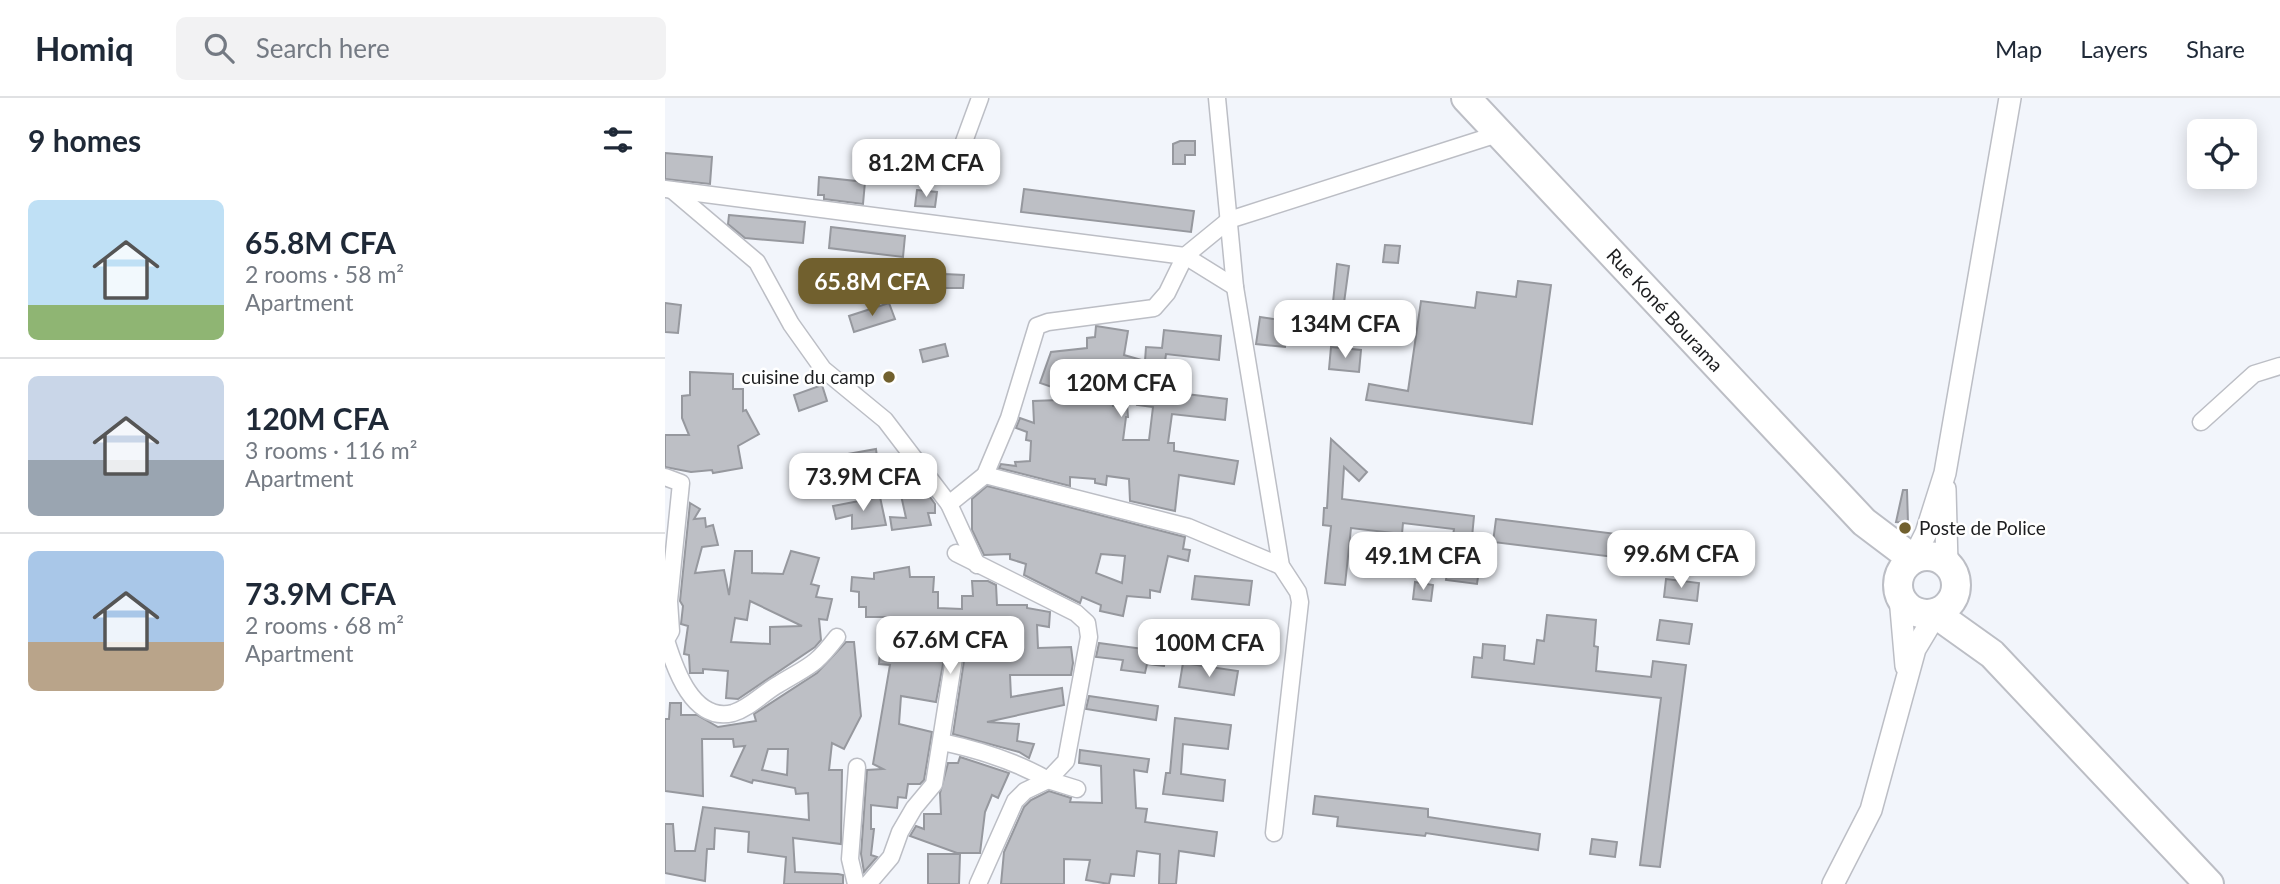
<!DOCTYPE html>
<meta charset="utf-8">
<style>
body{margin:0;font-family:Lato,sans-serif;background:#f2f2f3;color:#1f2937;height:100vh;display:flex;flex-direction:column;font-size:26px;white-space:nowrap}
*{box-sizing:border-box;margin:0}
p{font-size:23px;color:#747a83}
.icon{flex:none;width:38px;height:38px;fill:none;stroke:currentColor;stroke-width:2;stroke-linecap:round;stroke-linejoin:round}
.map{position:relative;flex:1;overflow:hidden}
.side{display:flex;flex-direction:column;background:#fff;width:665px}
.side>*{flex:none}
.fabs{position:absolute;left:1522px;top:21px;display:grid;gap:14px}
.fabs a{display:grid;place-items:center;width:70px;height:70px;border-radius:10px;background:#fff;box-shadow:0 4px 18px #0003;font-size:35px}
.price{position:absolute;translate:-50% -60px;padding:0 16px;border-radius:14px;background:#fff;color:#222;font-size:23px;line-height:46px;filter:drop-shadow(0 2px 4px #0008)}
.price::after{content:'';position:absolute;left:50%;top:42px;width:21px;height:16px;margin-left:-10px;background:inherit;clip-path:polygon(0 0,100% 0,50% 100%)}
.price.active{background:#71602e;color:#fff}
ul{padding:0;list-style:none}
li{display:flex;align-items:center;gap:21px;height:175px;padding:0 28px}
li+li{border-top:2px solid #e0e1e3}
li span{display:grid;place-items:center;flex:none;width:196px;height:140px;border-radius:10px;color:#555}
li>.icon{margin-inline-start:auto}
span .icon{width:84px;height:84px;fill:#fffc;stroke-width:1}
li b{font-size:30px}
h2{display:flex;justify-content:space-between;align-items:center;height:84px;padding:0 28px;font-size:30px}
header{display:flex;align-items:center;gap:42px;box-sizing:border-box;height:98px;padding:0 35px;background:#fff;border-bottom:2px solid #e0e1e3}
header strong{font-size:33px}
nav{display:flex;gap:38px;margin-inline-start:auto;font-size:24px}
.search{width:490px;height:63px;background:#f2f2f3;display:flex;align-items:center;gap:18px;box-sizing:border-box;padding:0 24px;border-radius:10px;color:#747a83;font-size:26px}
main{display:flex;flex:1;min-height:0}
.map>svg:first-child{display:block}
.building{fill:#bdbfc5;stroke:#96989e;stroke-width:2;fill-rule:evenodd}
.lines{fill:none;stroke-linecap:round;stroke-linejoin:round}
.street-casing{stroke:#bcbec5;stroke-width:19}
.secondary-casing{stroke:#bcbec5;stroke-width:24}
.highway-casing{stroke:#bcbec5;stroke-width:32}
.street{stroke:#fff;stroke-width:16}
.secondary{stroke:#fff;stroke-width:21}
.highway{stroke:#fff;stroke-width:28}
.poi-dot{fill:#71602e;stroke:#fff;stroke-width:2.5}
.labels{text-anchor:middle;stroke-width:5;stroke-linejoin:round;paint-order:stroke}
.street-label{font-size:19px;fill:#1d1e20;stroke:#fff}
.poi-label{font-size:19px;fill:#1d1e20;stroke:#fff;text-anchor:end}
</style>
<header>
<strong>Homiq</strong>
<div class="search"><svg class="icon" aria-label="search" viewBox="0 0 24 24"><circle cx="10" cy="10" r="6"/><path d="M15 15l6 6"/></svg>Search here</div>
<nav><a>Map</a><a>Layers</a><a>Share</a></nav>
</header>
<main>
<section class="side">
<h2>9 homes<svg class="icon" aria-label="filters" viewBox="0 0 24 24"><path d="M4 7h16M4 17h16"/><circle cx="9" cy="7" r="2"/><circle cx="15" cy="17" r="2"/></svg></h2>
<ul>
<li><span style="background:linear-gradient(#bfe0f5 75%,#8fb573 0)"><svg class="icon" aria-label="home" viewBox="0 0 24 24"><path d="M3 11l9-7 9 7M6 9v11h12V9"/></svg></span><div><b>65.8M CFA</b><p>2 rooms · 58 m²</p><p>Apartment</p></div></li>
<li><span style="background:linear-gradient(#c9d6e8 60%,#9aa5b1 0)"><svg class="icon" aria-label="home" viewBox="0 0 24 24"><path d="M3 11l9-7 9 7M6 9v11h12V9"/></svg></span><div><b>120M CFA</b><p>3 rooms · 116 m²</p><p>Apartment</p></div></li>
<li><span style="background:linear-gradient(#a9c7e8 65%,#b9a48a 0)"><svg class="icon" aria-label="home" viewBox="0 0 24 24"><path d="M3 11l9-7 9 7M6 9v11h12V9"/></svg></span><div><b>73.9M CFA</b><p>2 rooms · 68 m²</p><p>Apartment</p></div></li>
</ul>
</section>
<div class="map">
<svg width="1615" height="786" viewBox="0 0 1615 786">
<rect width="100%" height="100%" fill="#f2f5fb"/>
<!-- building -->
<g class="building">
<path d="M515 43H530V57H520V66H508V46Z"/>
<path d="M0 55 47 59 45 86 0 81Z"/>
<path d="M154 79 200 84 198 106 159 101V97H153Z"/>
<path d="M359 91 529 113 526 134 356 114Z"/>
<path d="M252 92 272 94 270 109 250 108Z"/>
<path d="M64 117 140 124 138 145 80 140 63 126Z"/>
<path d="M166 129 240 138 238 159 164 150Z"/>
<path d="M720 147 735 148 733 165 718 164Z"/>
<path d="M672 166 684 168 679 205 668 204Z"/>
<path d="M279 176 299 177 298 190H279Z"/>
<path d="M853 183 886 187 867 326 701 302 704 286 743 293 756 203 810 210 812 194 851 199Z"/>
<path d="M0 205 16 207 13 235 0 234Z"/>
<path d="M224 205 230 221 189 234 184 218Z"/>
<path d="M595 219 623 223 620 249 591 246Z"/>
<path d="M431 228 463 233 459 257 480 263 481 249 497 250 499 232 556 238 554 262 501 256 496 293 562 301 560 322 507 316 503 345H509V353L573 363 569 386 514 377 510 413 465 403 464 381 442 378 441 387 430 385V381L405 379V388L334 370 336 366 351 368 350 364 365 363 366 343 361 342 362 334 351 330 355 320 369 325 368 303 422 301 375 285 386 254 422 250V240L430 239ZM430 271 489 290 474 292 472 307 488 309 484 342H458L461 319H463L462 306 448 308 445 295 431 297Z"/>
<path d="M280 246 283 258 258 264 255 252Z"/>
<path d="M666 249 696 252 694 274 664 271Z"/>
<path d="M25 274 68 276V291H78V313L81 312 94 336 73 348 77 370 48 375 47 372 26 374 0 369V337H24L17 320V298L25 297Z"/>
<path d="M157 287 162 303 134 313 129 297Z"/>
<path d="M666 341 702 374 694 383 679 369 677 401 809 418 806 450 817 452 812 486 781 482 789 431 738 425 737 436 686 430 680 487 660 485 666 428 658 427 659 410H662Z"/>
<path d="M211 351 213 367 152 378 149 362Z"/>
<path d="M322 388 520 439 518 451 525 452 523 463 503 458 495 494 485 492V500L462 498 458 518 435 513 436 507 417 499 415 505 359 477 361 466 345 461V456L319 457 307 432V401ZM436 456 460 458 457 485 431 475Z"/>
<path d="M260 392 270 406V415H263L266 427 227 432 225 419 241 420 236 397Z"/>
<path d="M1238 392H1242L1243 425 1231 424Z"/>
<path d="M215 399 221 427 187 431V417L171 421 168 408Z"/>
<path d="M25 405 35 411 29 421 40 420 41 429 48 427 53 447 37 449 30 475 59 472 64 497 70 453H87V475L118 476 126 453 154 460 146 486 154 488 151 499 167 501 162 522 154 521 156 542 150 549 73 601 61 600 63 573 38 571V575H25L24 557 19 556 23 528 16 526 18 508 15 503ZM85 503 137 528 105 529V546L66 544 70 520 82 522Z"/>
<path d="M831 421 1008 443 1005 466 828 444Z"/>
<path d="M244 469 245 479H269L268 494H273V510L297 511V498H308L307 483H323L331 487 332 507H362V510L385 514 384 529 372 527 373 550 406 549 408 565 406 577H345L346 599 397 590 399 607 322 624 354 626 352 643 369 646 364 660 354 654 288 636 303 536 295 525 285 528 271 604 236 598 234 626 267 634 259 682 255 686H243L241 700 233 699 232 710 206 707V731H209L206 757 212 759 199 774 196 756 202 672 218 671 208 666 225 567 214 566 216 541 228 542 232 519H201V509H194V494L186 493 187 479 209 481V475Z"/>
<path d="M530 478 587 483 584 507 527 501Z"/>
<path d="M1001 481 1034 485 1032 503 999 499Z"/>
<path d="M750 484 768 487 766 503 748 501Z"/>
<path d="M882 517 931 522 929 548 933 549 931 573 986 579 988 563 1021 567 995 769 975 767 996 600 807 579 809 559 817 560 818 546 840 548 839 562 869 566 872 542 879 543Z"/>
<path d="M995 522 1027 526 1024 546 992 542Z"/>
<path d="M181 544H189L196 618 179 651 167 645 164 672H177L176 746 128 740 130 774 173 776 178 777V786H119L121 759 83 754 84 734 50 730 49 751H42L40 783 0 775V726H8L10 753H30L38 709 144 722 143 695 131 696 130 690 88 682 87 685 66 678 80 648 69 649 68 641H37L38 698 0 693V621H4L5 605H16V617H32L53 629 91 623 89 616 152 575ZM103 651H123L122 677 97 672Z"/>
<path d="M434 545 501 554 499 568 482 566 480 575 456 572 458 562 431 559Z"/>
<path d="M518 565 573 573 569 597 514 589Z"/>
<path d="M424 598 493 608 491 622 421 611Z"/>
<path d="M510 620 566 627 563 651 518 646 516 676 560 682 558 703 498 696 501 675H505Z"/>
<path d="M415 652 484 661 482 674 469 672 471 710 482 711 480 724 552 734 549 758 514 753 511 786H494L495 756 472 753 469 778 446 776 444 786 421 782 425 762 399 761V786H336L339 754 359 709 366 702 384 693 406 700 405 704 437 705 436 668 414 665Z"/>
<path d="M295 659 344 675 333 700 327 697 320 714 315 755H292L245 738 251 728 259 731V716H276L275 695 283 665H293Z"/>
<path d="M650 698 763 711V719L875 736 873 752 761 735 760 738 672 728 673 719 648 716Z"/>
<path d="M927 741 952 744 950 759 925 756Z"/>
<path d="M263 756H295L294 786H263Z"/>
</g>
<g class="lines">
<defs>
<g id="street">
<path d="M552 0 570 189 616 468 633 494 635 504 609 735"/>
<path d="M293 60 315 0"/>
<path d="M0 91 520 158 564 122 836 35"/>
<path d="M7 92 92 164 126 226 158 271 220 322 284 406 312 467"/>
<path d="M1536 324 1589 276 1615 268"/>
<path d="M320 377 523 429 616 468"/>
<path d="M0 379 16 385 4 503 6 533 1 542C10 571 28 625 68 615 85 610 99 594 114 586 145 567 149 569 172 539"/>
<path d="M284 406 320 377 344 320 372 228 383 224 489 210 502 195 520 158 570 189"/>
<path d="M291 455 411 515 422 525 424 539 401 663 383 682 412 691"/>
<path d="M277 644C315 652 350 663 383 682"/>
<path d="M191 786 185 761 192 669"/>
<path d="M203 786 226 759 235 734 249 710 269 686 293 535"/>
<path d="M313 786 350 703 360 693 383 682"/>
</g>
<g id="secondary">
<path d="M1280 391 1282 466"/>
<path d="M1248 461 1261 435 1280 375 1345 0"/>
<path d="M1235 499 1241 568"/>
<path d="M1168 786 1206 712 1250 551 1271 516"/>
</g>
<g id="highway">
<path d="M801 0 1199 424 1248 461"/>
<circle cx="1262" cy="487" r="29"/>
<path d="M1271 516 1327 556 1544 786"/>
</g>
</defs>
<!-- street casing -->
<use href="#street" class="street-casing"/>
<!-- secondary casing -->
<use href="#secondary" class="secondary-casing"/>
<!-- highway casing -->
<use href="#highway" class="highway-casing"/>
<!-- street -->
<use href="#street" class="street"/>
<!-- secondary -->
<use href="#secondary" class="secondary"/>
<!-- highway -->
<use href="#highway" class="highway"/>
</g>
<!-- markers -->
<g class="poi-dot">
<circle cx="224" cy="279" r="7"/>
<circle cx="1240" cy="430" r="7"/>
</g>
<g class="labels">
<!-- street labels -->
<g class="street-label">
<text transform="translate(1000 212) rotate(47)" y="7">Rue Koné Bourama</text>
</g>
<!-- poi labels -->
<g class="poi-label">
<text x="210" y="286">cuisine du camp</text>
<text x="1254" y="437" text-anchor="start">Poste de Police</text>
</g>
</g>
</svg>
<div class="fabs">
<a><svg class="icon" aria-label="locate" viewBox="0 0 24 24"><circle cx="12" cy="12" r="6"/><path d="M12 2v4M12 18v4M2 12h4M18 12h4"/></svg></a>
</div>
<b class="price" style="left:261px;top:101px">81.2M CFA</b>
<b class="price active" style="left:207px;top:220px">65.8M CFA</b>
<b class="price" style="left:680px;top:262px">134M CFA</b>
<b class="price" style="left:456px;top:321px">120M CFA</b>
<b class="price" style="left:198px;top:415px">73.9M CFA</b>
<b class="price" style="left:1016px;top:492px">99.6M CFA</b>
<b class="price" style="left:758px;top:494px">49.1M CFA</b>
<b class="price" style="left:285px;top:578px">67.6M CFA</b>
<b class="price" style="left:544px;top:581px">100M CFA</b>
</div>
</main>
